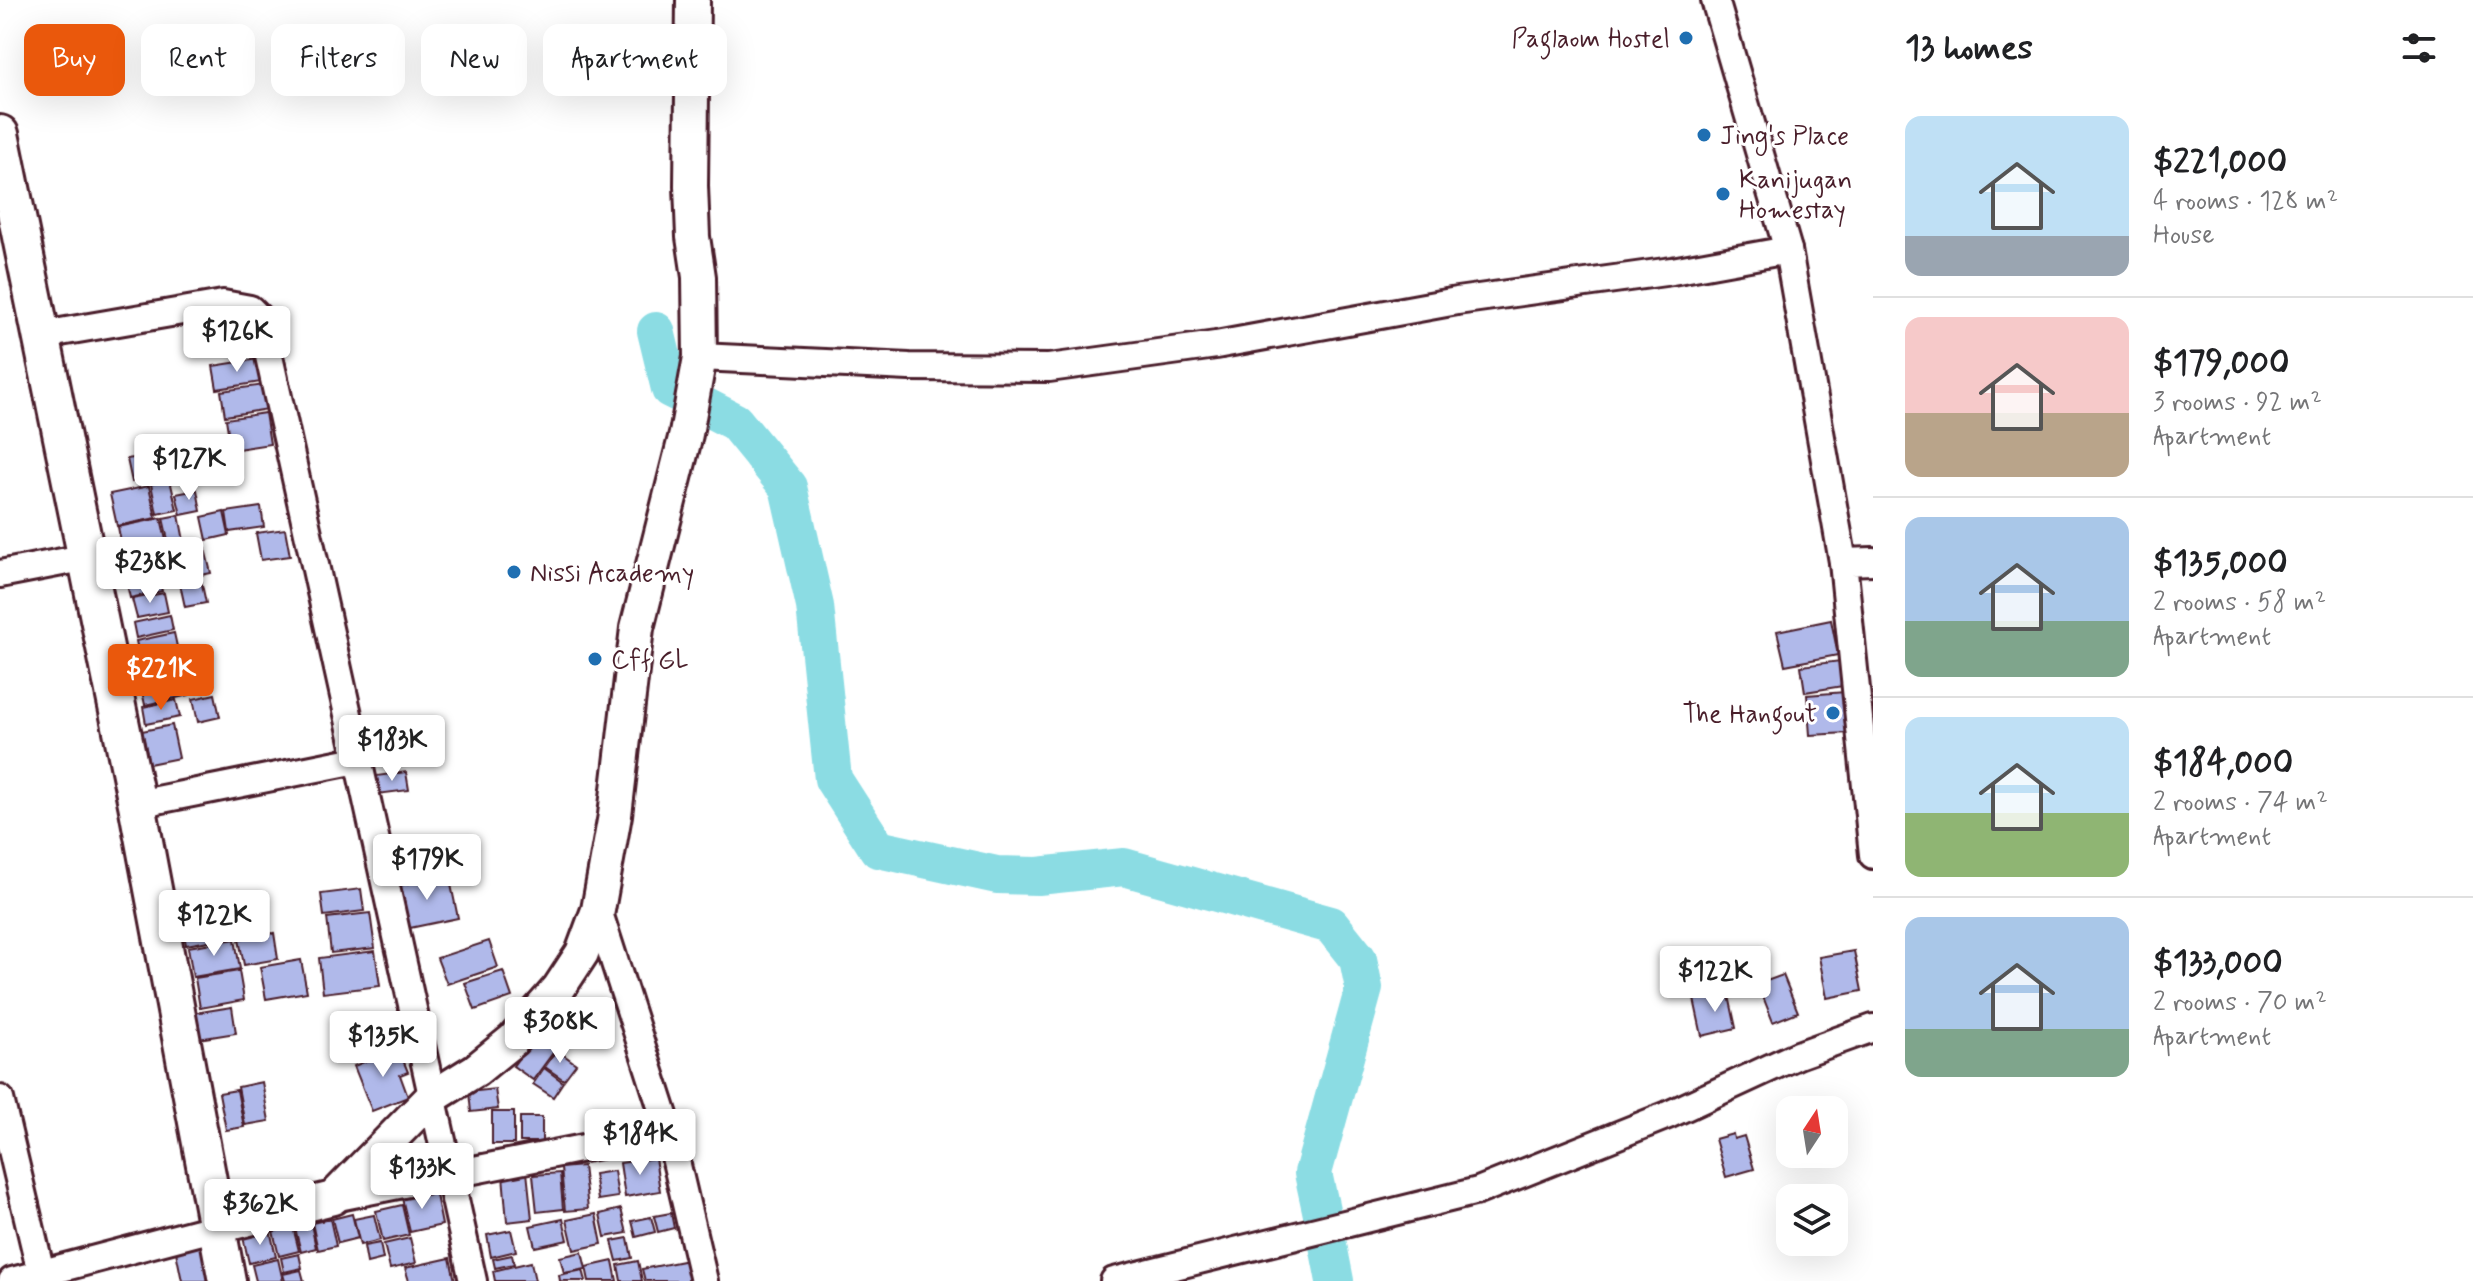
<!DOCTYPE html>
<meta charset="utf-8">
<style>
body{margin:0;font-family:Mynerve,sans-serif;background:#f2f2f2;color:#202124;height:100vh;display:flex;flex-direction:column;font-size:30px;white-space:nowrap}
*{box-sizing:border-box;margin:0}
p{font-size:26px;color:#757577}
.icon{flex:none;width:44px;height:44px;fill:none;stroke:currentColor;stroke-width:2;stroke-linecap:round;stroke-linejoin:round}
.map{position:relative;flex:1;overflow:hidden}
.side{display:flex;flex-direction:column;background:#fff;width:600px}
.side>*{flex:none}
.banner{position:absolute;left:24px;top:24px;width:760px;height:72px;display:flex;gap:16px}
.needle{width:52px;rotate:12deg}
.tools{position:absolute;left:1776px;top:1096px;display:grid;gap:16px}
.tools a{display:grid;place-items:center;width:72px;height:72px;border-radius:16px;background:#fff;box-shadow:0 8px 32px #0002;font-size:40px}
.price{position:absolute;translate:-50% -68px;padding:0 18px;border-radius:8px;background:#fff;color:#222;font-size:26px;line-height:52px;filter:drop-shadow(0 2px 4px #0008)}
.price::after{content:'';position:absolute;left:50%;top:48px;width:24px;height:18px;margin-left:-12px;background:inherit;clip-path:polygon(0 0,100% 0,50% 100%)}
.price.active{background:#ea580c;color:#fff}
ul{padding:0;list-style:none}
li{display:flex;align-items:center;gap:24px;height:200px;padding:0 32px}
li+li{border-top:2px solid #e0e0e0}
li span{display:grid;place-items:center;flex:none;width:224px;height:160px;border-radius:16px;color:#555}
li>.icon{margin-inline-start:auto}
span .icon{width:96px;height:96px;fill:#fffc;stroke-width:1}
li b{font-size:34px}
h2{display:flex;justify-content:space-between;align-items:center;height:96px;padding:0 32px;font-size:34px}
.pill{padding:0 28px;border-radius:16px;background:#fff;box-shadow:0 8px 32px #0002;font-size:28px;line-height:72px}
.pill.active{background:#ea580c;color:#fff}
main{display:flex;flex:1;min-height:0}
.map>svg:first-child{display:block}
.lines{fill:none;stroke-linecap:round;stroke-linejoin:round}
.river{stroke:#8bdce3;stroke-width:38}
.building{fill:#b0b9ea;stroke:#4a1f2b;stroke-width:2}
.minor-casing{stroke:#4a1f2b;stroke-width:32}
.tertiary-casing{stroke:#4a1f2b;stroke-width:38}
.secondary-casing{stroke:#4a1f2b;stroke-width:42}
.minor{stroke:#fff;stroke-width:26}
.tertiary{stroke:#fff;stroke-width:32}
.secondary{stroke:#fff;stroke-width:36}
.poi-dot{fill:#1f6fb2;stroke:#fff;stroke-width:3}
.labels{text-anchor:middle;stroke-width:6;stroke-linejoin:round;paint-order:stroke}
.poi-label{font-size:26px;fill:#4a1f2b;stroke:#fff;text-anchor:start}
</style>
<main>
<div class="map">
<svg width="1873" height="1281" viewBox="0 0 1873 1281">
<rect width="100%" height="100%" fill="#fff"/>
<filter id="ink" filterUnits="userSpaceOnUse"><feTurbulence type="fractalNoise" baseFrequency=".0125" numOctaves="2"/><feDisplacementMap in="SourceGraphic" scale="16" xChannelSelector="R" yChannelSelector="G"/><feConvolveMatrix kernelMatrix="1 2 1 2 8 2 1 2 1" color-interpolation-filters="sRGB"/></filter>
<g filter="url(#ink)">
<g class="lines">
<!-- river -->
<g class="river">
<path d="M656 331 670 389 686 397"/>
<path d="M706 407 735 422 788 487 815 606 833 779 878 849 997 875 1038 876 1124 867 1331 925 1358 959 1364 988 1313 1173 1323 1219"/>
<path d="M1327 1240 1335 1281"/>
</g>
</g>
<!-- building -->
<g class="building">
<path d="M258 359 261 382 217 389 213 366Z"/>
<path d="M264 385 268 409 225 416 221 391Z"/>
<path d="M265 413 270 444 231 450 226 419Z"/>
<path d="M139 457 144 479 132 482 127 459Z"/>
<path d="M170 480 177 510 157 514 151 484Z"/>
<path d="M149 486 156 518 117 526 110 494Z"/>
<path d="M197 490 201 511 181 515 176 494Z"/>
<path d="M261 507 264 527 229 532 226 512Z"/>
<path d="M224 512 229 535 207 540 202 517Z"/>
<path d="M179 515 185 546 170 549 163 518Z"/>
<path d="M161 518 168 549 124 558 118 527Z"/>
<path d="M285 529 290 556 261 560 256 533Z"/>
<path d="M204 545 211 573 187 578 181 550Z"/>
<path d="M179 551 185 578 161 583 156 556Z"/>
<path d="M156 568 162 591 130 598 125 575Z"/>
<path d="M201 580 206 603 185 607 180 584Z"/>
<path d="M164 593 168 612 137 618 132 599Z"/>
<path d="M170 615 173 630 136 638 133 623Z"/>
<path d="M1831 620 1838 655 1785 665 1777 631Z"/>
<path d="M174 633 181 665 143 674 136 641Z"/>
<path d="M1840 661 1843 686 1805 692 1801 666Z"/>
<path d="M183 668 189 695 145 705 139 677Z"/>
<path d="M1845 692 1849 733 1810 735 1807 695Z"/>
<path d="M215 694 220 717 198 722 193 699Z"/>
<path d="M176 700 180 717 146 724 143 707Z"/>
<path d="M172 725 179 758 149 764 142 731Z"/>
<path d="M406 772 409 790 378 794 376 776Z"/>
<path d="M449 875 458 918 405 929 396 886Z"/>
<path d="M361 889 364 911 324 916 321 894Z"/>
<path d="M225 906 231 937 186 945 180 913Z"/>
<path d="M370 913 375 948 331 953 327 918Z"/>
<path d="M274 933 278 959 244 965 239 939Z"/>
<path d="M235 939 240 969 193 977 188 947Z"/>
<path d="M489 941 498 967 447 984 437 958Z"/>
<path d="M375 951 380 986 323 993 319 958Z"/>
<path d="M1854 951 1862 991 1827 998 1819 957Z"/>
<path d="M301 960 307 992 266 999 260 967Z"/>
<path d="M239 971 244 1000 200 1008 195 978Z"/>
<path d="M503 971 512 997 475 1010 465 983Z"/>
<path d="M1783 975 1798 1012 1773 1022 1758 984Z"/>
<path d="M1728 991 1736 1028 1702 1036 1694 999Z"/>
<path d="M232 1007 236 1033 198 1039 194 1013Z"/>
<path d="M535 1036 555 1050 533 1080 513 1066Z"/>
<path d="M398 1048 408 1072 400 1075 408 1097 372 1111 354 1066Z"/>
<path d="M557 1050 576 1064 564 1080 545 1067Z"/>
<path d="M544 1068 563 1082 553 1097 533 1084Z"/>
<path d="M262 1082 269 1121 245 1125 238 1087Z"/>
<path d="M495 1089 498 1109 471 1112 469 1092Z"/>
<path d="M237 1090 244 1127 226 1130 219 1093Z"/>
<rect x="492" y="1112" width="22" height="32"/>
<rect x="520" y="1117" width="22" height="25"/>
<path d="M1733 1134 1734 1139 1744 1136 1754 1169 1726 1177 1715 1139Z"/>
<path d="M655 1158 660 1191 625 1197 620 1163Z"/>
<path d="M583 1166 588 1209 565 1211 561 1168Z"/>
<path d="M614 1171 618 1197 598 1200 594 1174Z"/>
<path d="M527 1172 532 1219 507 1222 503 1175Z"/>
<path d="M560 1173 563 1209 537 1212 533 1175Z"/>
<path d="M435 1190 442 1225 410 1232 402 1198Z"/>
<path d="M402 1205 409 1235 383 1241 376 1211Z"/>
<path d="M621 1209 627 1233 605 1237 600 1214Z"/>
<path d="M671 1213 674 1228 658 1232 654 1216Z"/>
<path d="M352 1214 358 1238 338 1243 332 1219Z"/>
<path d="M596 1214 602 1244 574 1250 567 1220Z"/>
<path d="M374 1215 380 1240 360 1245 354 1219Z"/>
<path d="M651 1217 655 1232 636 1237 632 1221Z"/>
<path d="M330 1219 336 1246 318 1250 312 1223Z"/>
<path d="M563 1219 568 1240 535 1247 530 1226Z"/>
<path d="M311 1224 316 1248 301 1252 295 1228Z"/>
<path d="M293 1227 299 1251 279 1256 273 1231Z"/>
<path d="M270 1230 276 1257 249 1263 243 1237Z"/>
<path d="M511 1230 516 1251 491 1257 487 1235Z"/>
<path d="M410 1238 416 1263 390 1269 384 1244Z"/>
<path d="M628 1238 632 1258 617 1261 612 1241Z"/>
<path d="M202 1241 210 1281H182L175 1247Z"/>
<path d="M380 1243 383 1259 367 1263 364 1246Z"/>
<path d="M582 1252 586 1269 564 1273 560 1257Z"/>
<path d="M299 1254 302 1268 284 1272 281 1258Z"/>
<path d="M512 1255 514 1264 495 1268 493 1259Z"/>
<path d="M450 1258 455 1281H409L405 1268Z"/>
<path d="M278 1259 283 1281H256L252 1265Z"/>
<path d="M688 1260 693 1281H645L642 1269Z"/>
<path d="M613 1261 617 1281H589L586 1267Z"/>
<path d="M638 1261 642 1281H621L618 1265Z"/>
<path d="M531 1262 535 1281H495L493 1271Z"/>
<path d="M301 1270 304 1281H285L283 1274Z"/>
<path d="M583 1270 586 1281H560L559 1275Z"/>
</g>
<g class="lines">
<defs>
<g id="minor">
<path d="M1715 0 1788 250 1843 562"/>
<path d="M43 335 223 304 250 309 261 320 473 1281"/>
<path d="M700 357 909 367 1049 368 1216 345 1457 301 1672 271 1788 250"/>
<path d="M1873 561 1843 562 1873 855"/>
<path d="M0 574 88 557"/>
<path d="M137 804 357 760"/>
<path d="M598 910 669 1131 704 1281"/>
<path d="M0 1099 43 1281"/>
<path d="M333 1198 669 1131"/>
<path d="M12 1281 217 1227"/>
<path d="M1114 1281 1478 1191 1668 1115 1798 1055 1873 1028"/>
</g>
<path id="tertiary" d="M217 1227 333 1198 431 1098 476 1070 513 1040 559 988 582 953 598 910 615 815 637 628 686 434 700 357 699 277 693 237 691 186 693 0"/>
<path id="secondary" d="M0 134 137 804 227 1281"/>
</defs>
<!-- minor casing -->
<use href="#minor" class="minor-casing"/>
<!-- tertiary casing -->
<use href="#tertiary" class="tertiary-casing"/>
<!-- secondary casing -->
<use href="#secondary" class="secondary-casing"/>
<!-- minor -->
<use href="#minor" class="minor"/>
<!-- tertiary -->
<use href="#tertiary" class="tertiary"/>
<!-- secondary -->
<use href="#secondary" class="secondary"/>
</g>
</g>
<!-- markers -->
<g class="poi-dot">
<circle cx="1686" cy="38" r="8"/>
<circle cx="1704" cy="135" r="8"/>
<circle cx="1723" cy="194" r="8"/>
<circle cx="514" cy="572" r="8"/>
<circle cx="595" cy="659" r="8"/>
<circle cx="1833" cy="713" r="8"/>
</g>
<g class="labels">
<!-- poi labels -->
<g class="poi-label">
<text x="1670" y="47" text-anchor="end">Paglaom Hostel</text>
<text x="1720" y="144">Jing's Place</text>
<text x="1739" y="188">Kanijugan<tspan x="1739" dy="30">Homestay</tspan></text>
<text x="530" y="581">Nissi Academy</text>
<text x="611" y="668">Cff GL</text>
<text x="1817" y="722" text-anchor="end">The Hangout</text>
</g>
</g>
</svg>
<div class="tools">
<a><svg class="needle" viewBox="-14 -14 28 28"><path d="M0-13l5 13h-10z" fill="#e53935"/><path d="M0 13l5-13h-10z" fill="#757577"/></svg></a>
<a><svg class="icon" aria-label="layers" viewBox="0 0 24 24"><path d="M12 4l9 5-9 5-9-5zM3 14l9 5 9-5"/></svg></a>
</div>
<b class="price" style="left:237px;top:374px">$126K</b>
<b class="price" style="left:189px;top:502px">$127K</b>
<b class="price" style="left:150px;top:605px">$238K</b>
<b class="price active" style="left:161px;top:712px">$221K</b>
<b class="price" style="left:392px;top:783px">$183K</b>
<b class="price" style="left:427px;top:902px">$179K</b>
<b class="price" style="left:214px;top:958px">$122K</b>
<b class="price" style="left:1715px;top:1014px">$122K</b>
<b class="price" style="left:560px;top:1065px">$308K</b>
<b class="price" style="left:383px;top:1079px">$135K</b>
<b class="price" style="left:640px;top:1177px">$184K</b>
<b class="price" style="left:422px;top:1211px">$133K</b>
<b class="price" style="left:260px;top:1247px">$362K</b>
<div class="banner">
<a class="pill active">Buy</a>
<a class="pill">Rent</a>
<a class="pill">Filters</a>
<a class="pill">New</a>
<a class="pill">Apartment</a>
</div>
</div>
<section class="side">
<h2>13 homes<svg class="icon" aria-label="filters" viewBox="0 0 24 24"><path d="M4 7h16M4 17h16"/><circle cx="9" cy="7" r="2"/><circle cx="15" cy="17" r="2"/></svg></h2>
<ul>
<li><span style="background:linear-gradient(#bfe0f5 75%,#9aa5b1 0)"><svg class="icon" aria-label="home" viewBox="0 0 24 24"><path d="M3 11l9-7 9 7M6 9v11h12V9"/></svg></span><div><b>$221,000</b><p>4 rooms · 128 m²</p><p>House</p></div></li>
<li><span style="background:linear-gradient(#f6c9c9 60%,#b9a48a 0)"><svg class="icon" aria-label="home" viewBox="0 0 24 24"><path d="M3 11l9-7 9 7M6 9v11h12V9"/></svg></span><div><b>$179,000</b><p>3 rooms · 92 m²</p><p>Apartment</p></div></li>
<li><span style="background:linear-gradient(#a9c7e8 65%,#7fa58c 0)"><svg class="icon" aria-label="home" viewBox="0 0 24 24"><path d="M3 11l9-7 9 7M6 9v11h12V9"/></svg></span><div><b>$135,000</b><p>2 rooms · 58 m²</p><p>Apartment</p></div></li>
<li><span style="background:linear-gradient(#bfe0f5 60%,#8fb573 0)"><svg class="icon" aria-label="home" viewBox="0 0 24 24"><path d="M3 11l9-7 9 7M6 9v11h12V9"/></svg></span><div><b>$184,000</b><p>2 rooms · 74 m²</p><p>Apartment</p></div></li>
<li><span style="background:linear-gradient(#a9c7e8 70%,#7fa58c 0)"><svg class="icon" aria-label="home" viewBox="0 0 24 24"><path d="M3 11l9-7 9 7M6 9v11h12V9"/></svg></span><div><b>$133,000</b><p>2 rooms · 70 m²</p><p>Apartment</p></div></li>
</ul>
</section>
</main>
